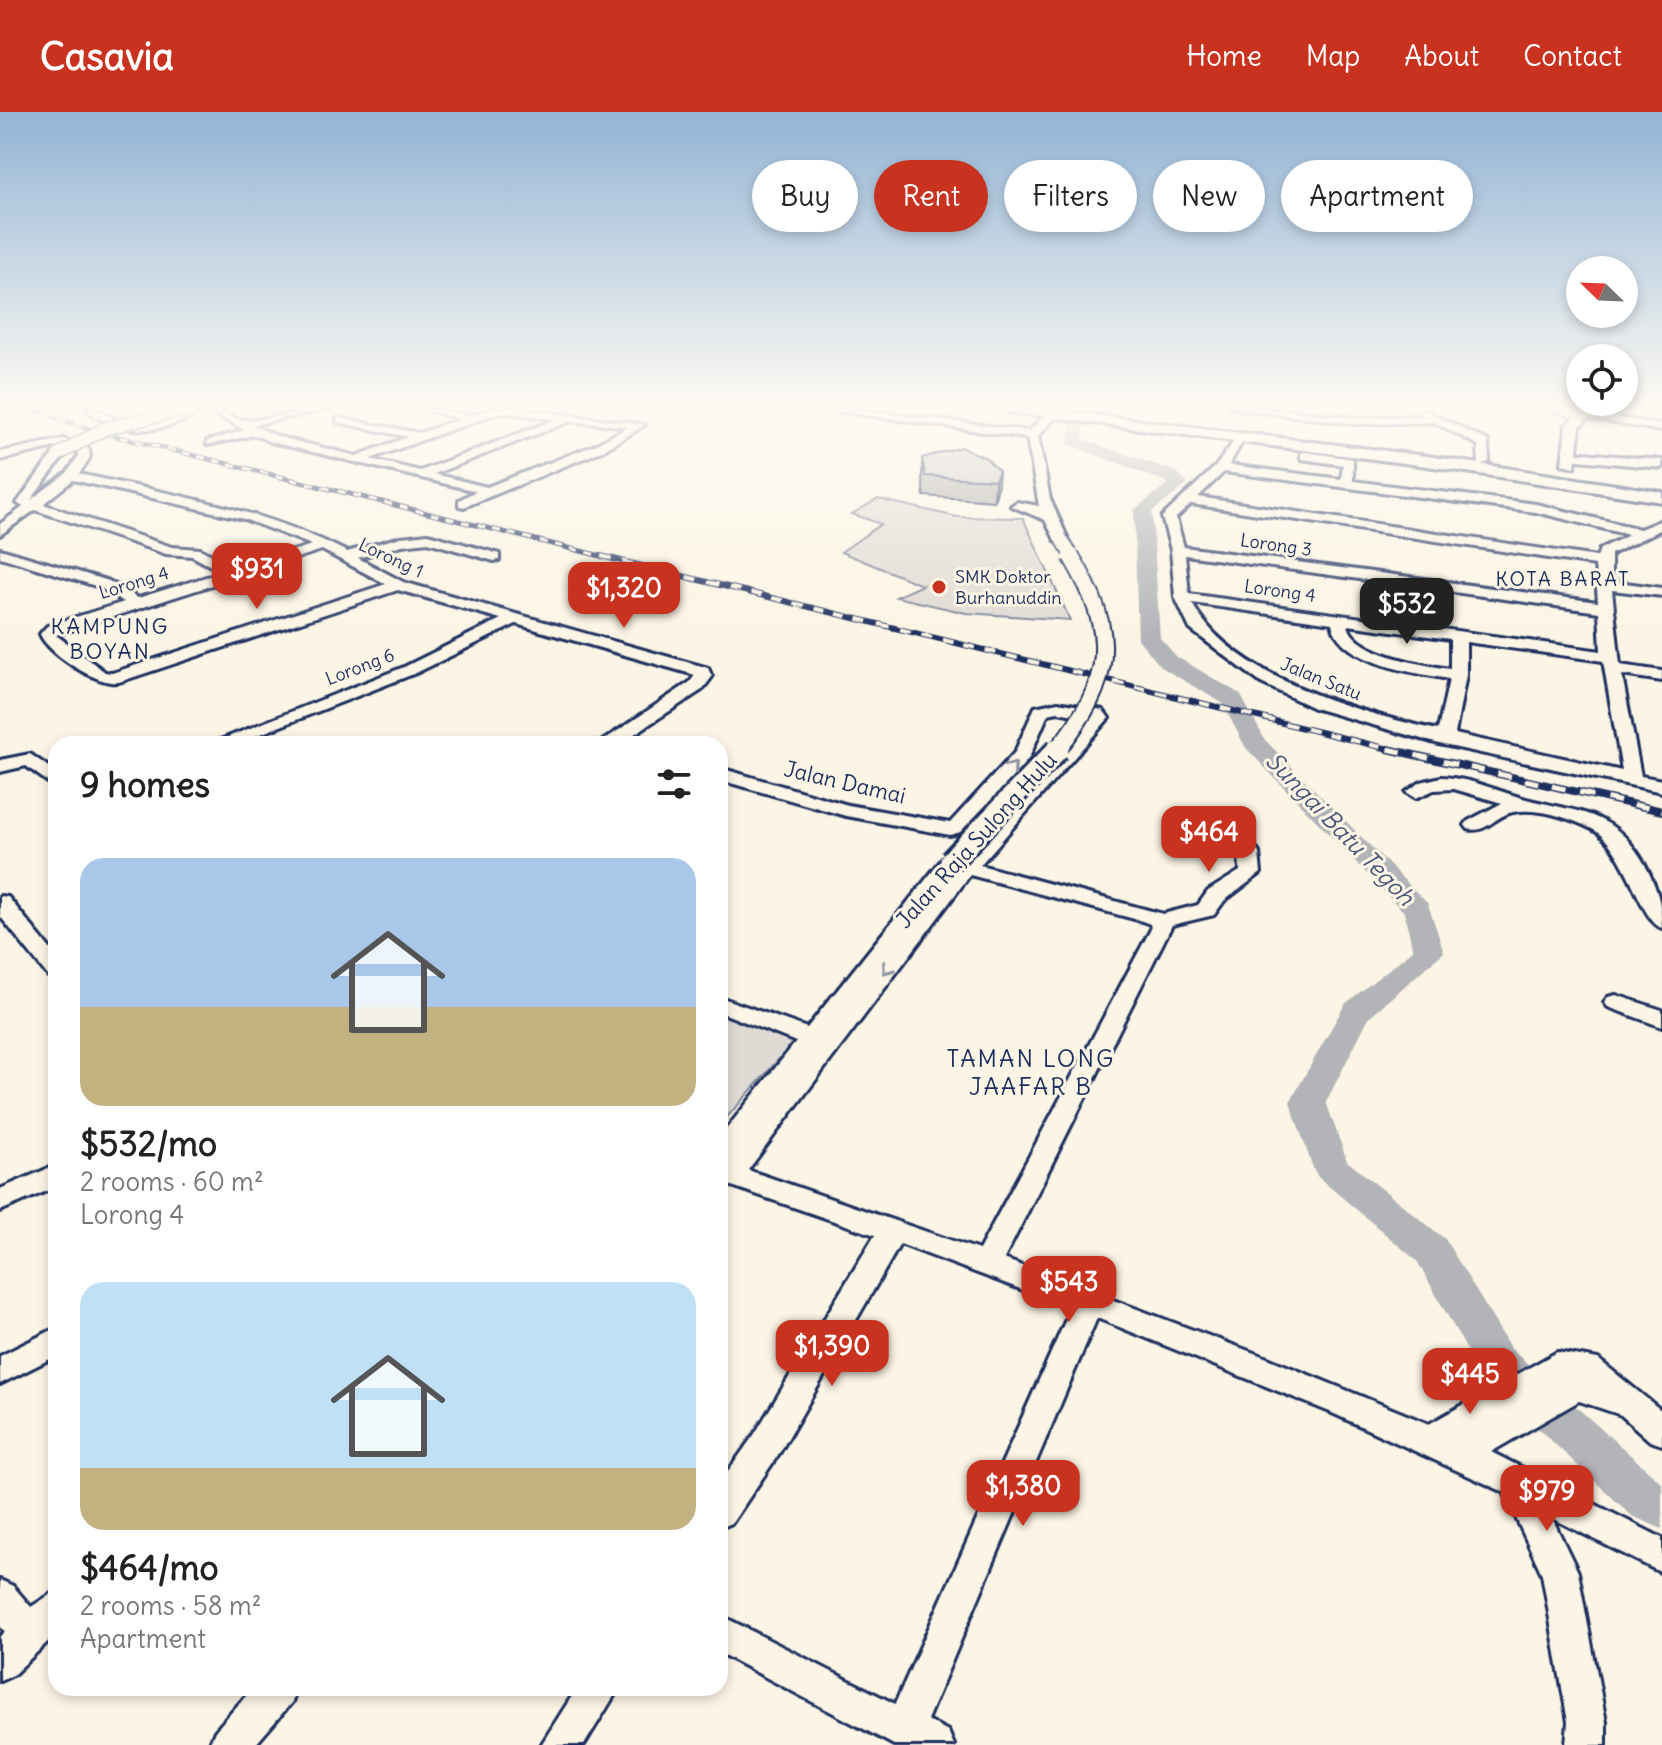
<!DOCTYPE html>
<meta charset="utf-8">
<style>
body{margin:0;font-family:Delius,sans-serif;background:#f6f6f6;color:#222;height:100vh;display:flex;flex-direction:column;font-size:30px;white-space:nowrap}
*{box-sizing:border-box;margin:0}
p{font-size:26px;color:#767676}
.icon{flex:none;width:44px;height:44px;fill:none;stroke:currentColor;stroke-width:2;stroke-linecap:round;stroke-linejoin:round}
.map{position:relative;flex:1;overflow:hidden}
.sheet{position:absolute;left:48px;top:624px;width:680px;height:960px;display:flex;flex-direction:column;background:#fff;border-radius:24px;box-shadow:0 4px 12px #0003}
.sheet>*{flex:none}
.guide{position:absolute;left:752px;top:48px;width:760px;height:72px;display:flex;gap:16px}
.needle{width:52px;rotate:293deg}
.controls{position:absolute;left:1566px;top:144px;display:grid;gap:16px}
.controls a{display:grid;place-items:center;width:72px;height:72px;border-radius:50%;background:#fff;box-shadow:0 4px 12px #0003;font-size:40px}
.price{position:absolute;translate:-50% -68px;padding:0 18px;border-radius:16px;background:#c8321e;color:#fff;font-size:26px;line-height:52px;filter:drop-shadow(0 2px 4px #0008)}
.price::after{content:'';position:absolute;left:50%;top:48px;width:24px;height:18px;margin-left:-12px;background:inherit;clip-path:polygon(0 0,100% 0,50% 100%)}
.price.selected{background:#222;color:#fff}
ul{padding:0;list-style:none}
li{display:grid;align-content:center;gap:16px;height:424px;padding:0 32px}
li span{display:grid;place-items:center;height:248px;border-radius:24px;color:#555}
li>.icon{margin-inline-start:auto}
span .icon{width:144px;height:144px;fill:#fffc;stroke-width:1}
li b{font-size:34px}
h2{display:flex;justify-content:space-between;align-items:center;height:96px;padding:0 32px;font-size:34px}
.pill{padding:0 28px;border-radius:36px;background:#fff;box-shadow:0 4px 12px #0003;font-size:28px;line-height:72px}
.pill.selected{background:#c8321e;color:#fff}
header{display:flex;align-items:center;gap:48px;box-sizing:border-box;height:112px;padding:0 40px;background:#c8321e;color:#fff}
header strong{font-size:38px}
nav{display:flex;gap:44px;margin-inline-start:auto;font-size:28px}
.map>svg:first-child{display:block}
.green{fill:#dfdbd4;stroke:#7d8599;stroke-width:2}
.lines{fill:none;stroke-linecap:round;stroke-linejoin:round}
.river{fill:#b2b4b8;fill-rule:evenodd}
.minor-casing{stroke:#1b2f5e;stroke-width:6}
.major-casing{stroke:#1b2f5e;stroke-width:6}
.minor{fill:#fcf5e5;fill-rule:evenodd}
.major{fill:#fcf5e5;fill-rule:evenodd}
.rail-far2-casing{stroke:#1b2f5e;stroke-width:5}
.rail-far1-casing{stroke:#1b2f5e;stroke-width:6}
.rail-casing{stroke:#1b2f5e;stroke-width:8}
.rail-far2{stroke:#fcf5e5;stroke-width:3;stroke-dasharray:8;stroke-linecap:butt}
.rail-far1{stroke:#fcf5e5;stroke-width:4;stroke-dasharray:11;stroke-linecap:butt}
.rail{stroke:#fcf5e5;stroke-width:5;stroke-dasharray:14;stroke-linecap:butt}
.minor-bridge-far2-casing{stroke:#1b2f5e;stroke-width:15;stroke-linecap:butt}
.minor-bridge-far1-casing{stroke:#1b2f5e;stroke-width:20;stroke-linecap:butt}
.minor-bridge-casing{stroke:#1b2f5e;stroke-width:27;stroke-linecap:butt}
.minor-bridge-far2{stroke:#fcf5e5;stroke-width:12}
.minor-bridge-far1{stroke:#fcf5e5;stroke-width:16}
.minor-bridge{stroke:#fcf5e5;stroke-width:21}
.wall{fill:#acabaa;stroke:#1b2f5e;stroke-width:2}
.shaded-wall{fill:#8c8b8b;stroke:#1b2f5e;stroke-width:2}
.building{fill:#c8c7c6;stroke:#1b2f5e;stroke-width:2}
.oneway{stroke:#8c92a2}
.poi-dot{fill:#c8321e;stroke:#fcf5e5;stroke-width:3}
.labels{text-anchor:middle;stroke-width:6;stroke-linejoin:round;paint-order:stroke}
.far-street-label{font-size:18px;fill:#1b2f5e;stroke:#fcf5e5}
.far-poi-label{font-size:18px;fill:#1b2f5e;stroke:#fcf5e5;text-anchor:start}
.far-neighbourhood-label{font-size:20px;letter-spacing:2px;fill:#1b2f5e;stroke:#fcf5e5}
.far-quarter-label{font-size:22px;letter-spacing:2px;fill:#1b2f5e;stroke:#fcf5e5}
.street-label{font-size:22px;fill:#1b2f5e;stroke:#fcf5e5}
.water-label{font-size:24px;font-style:italic;fill:#485779;stroke:#fcf5e5}
.neighbourhood-label{font-size:24px;letter-spacing:2px;fill:#1b2f5e;stroke:#fcf5e5}
</style>
<header>
<strong>Casavia</strong>
<nav><a>Home</a><a>Map</a><a>About</a><a>Contact</a></nav>
</header>
<div class="map">
<svg width="1662" height="1633" viewBox="0 0 1662 1633">
<rect width="100%" height="100%" fill="#fcf5e5"/>
<filter id="ink" filterUnits="userSpaceOnUse"><feTurbulence type="fractalNoise" baseFrequency=".0125" numOctaves="2"/><feDisplacementMap in="SourceGraphic" scale="16" xChannelSelector="R" yChannelSelector="G"/><feConvolveMatrix kernelMatrix="1 2 1 2 8 2 1 2 1" color-interpolation-filters="sRGB"/></filter>
<g filter="url(#ink)">
<!-- green -->
<g class="green">
<path d="M878 387 957 405 1023 406 1070 508 966 501 896 485 922 473 841 440 881 412 852 402Z"/>
<path d="M720 899 795 929 720 1013Z"/>
</g>
<g class="lines">
<!-- river -->
<path class="river" d="M1098 296H1115L1084 315 1082 327 1177 360 1188 372 1152 400 1160 526 1177 545 1240 582 1265 628 1428 792 1444 840 1369 905 1326 990 1347 1049 1445 1127 1511 1237 1662 1371V1417L1632 1404 1481 1263 1417 1149 1318 1065 1313 1056 1290 990 1345 892 1413 838 1404 800 1246 636 1222 591 1161 555 1138 527 1134 398 1169 371 1068 332 1072 310Z"/>
<defs>
<g id="minor">
<path d="M85 296C101 295 110 307 125 311 148 316 173 302 194 297L199 300C165 323 116 325 85 296Z"/>
<path d="M203 296C219 295 229 307 244 308 265 310 305 296 332 296L253 313 279 325 356 344 408 325 337 310V306L420 321 460 307 420 296 472 303 494 296H516L645 313 604 338 464 395 459 394V388L476 379 271 330 255 323 207 333V329L245 318ZM501 300 557 307 420 359 370 347ZM571 309 628 315 595 333 487 375 434 362Z"/>
<path d="M817 296H844L1029 319 1052 297H1060V301L1038 324 1050 387 1067 425 1055 428 1045 408 1011 394 1017 390 1039 394 1027 326Z"/>
<path d="M1231 296H1262L1356 306 1422 304 1419 301 1424 298 1488 329 1489 350 1479 353 1478 333 1434 310 1356 312Z"/>
<path d="M1585 300 1662 313V319L1581 305Z"/>
<path d="M1239 322 1245 325 1229 353 1341 367 1343 353 1301 347V341L1305 340 1353 347V369L1536 392 1640 417 1662 408V417L1611 442V469L1662 476V484L1612 478 1620 553 1662 559V569L1622 563 1641 664 1662 668V680L1439 632 1314 596 1261 571 1190 517 1175 485 1171 438 1162 405 1216 354ZM1224 360 1536 400 1629 423 1600 437 1597 445 1198 385ZM1191 392 1595 453 1598 490 1184 435 1176 406ZM1185 443 1599 500 1601 539 1189 482ZM1192 491 1332 511C1339 551 1415 561 1449 567L1438 618C1361 601 1231 566 1192 491ZM1348 513 1450 527V557C1424 553 1354 542 1348 513ZM1466 530 1603 549 1622 659 1455 622 1466 563Z"/>
<path d="M64 327 70 330 68 332 0 348V340Z"/>
<path d="M83 333 89 337 90 345 79 362C170 382 264 397 347 440L401 425 428 422 499 442V448L494 449 428 430 402 433 358 446 403 470 708 556 712 565 702 578 619 632H598L690 570 695 563 516 512 416 561 235 632H210L404 555 501 507 398 478 119 570C98 574 47 541 40 522L47 514 124 490 99 475 0 445V437L109 469 138 486 222 460 192 444 166 442 35 398 0 423V412L23 395 17 391 55 339 65 342 31 388 67 361 78 345 77 337ZM73 368 244 407 312 433 236 456 200 437 172 435 43 392ZM322 438 386 472 112 561 105 560 56 523Z"/>
<path d="M1572 340 1662 348V356L1568 347V341Z"/>
<path d="M1058 590 1103 598 1109 606 980 753 1163 802 1198 793 1208 779 1240 759 1239 741 1217 704 1227 698 1234 700 1259 741 1261 761 1224 789 1214 803 1172 813 1004 1147 1265 1245 1429 1312 1557 1240 1598 1247 1662 1299V1333L1650 1329 1621 1303 1579 1289 1491 1340 1662 1426V1461L1552 1406 1578 1460 1606 1610V1633H1566L1568 1610 1542 1462 1504 1380 1330 1300 1097 1206 927 1608 948 1619 954 1633H894L720 1541V1503L895 1592 1071 1196 900 1132 780 1340 732 1411 720 1416V1371L756 1320 875 1123 720 1070V1025L796 930 720 900V885L807 916 944 745 951 743 961 748 983 728 1090 606 1058 600 1048 602 1029 646 968 718 950 723 846 704 720 668V656L848 693 950 711 1015 640 1035 595ZM970 763 1142 809 1150 812 1151 817 979 1138 748 1058Z"/>
<path d="M30 642 56 660V676L26 654 0 660V648Z"/>
<path d="M1441 665C1473 666 1500 681 1530 688 1582 701 1615 700 1644 751 1656 774 1662 790 1662 816 1640 810 1627 735 1592 717 1570 706 1538 695 1513 700 1496 703 1486 722 1468 717L1465 713 1468 709 1502 691 1454 677 1434 678 1416 686 1406 680 1421 670Z"/>
<path d="M0 784 8 785 56 844V866L48 864 0 804Z"/>
<path d="M1616 883 1662 898V915L1608 895 1604 890 1608 885Z"/>
<path d="M56 1053V1075L0 1099V1077Z"/>
<path d="M56 1216V1244L0 1272V1244Z"/>
<path d="M0 1468 13 1474 31 1495 56 1479V1522L13 1563 0 1569V1524L5 1520 0 1514Z"/>
<path d="M253 1576H297L292 1590 255 1633H209L215 1619Z"/>
<path d="M577 1576H619L584 1633H541Z"/>
</g>
<g id="major">
<path d="M1001 296H1038L1427 344 1662 380V390L1427 354 1008 300Z"/>
<path d="M1544 296H1569L1592 303 1580 314 1575 355 1562 352 1566 313 1574 305Z"/>
</g>
</defs>
<!-- minor casing -->
<use href="#minor" class="minor-casing"/>
<!-- major casing -->
<use href="#major" class="major-casing"/>
<!-- minor -->
<use href="#minor" class="minor"/>
<!-- major -->
<use href="#major" class="major"/>
<defs>
<path id="rail-far2" d="M29 296 95 319 609 446"/>
<path id="rail-far1" d="M601 444 1397 639"/>
<path id="rail" d="M1388 637 1662 699"/>
</defs>
<!-- rail-far2 casing -->
<use href="#rail-far2" class="rail-far2-casing"/>
<!-- rail-far1 casing -->
<use href="#rail-far1" class="rail-far1-casing"/>
<!-- rail casing -->
<use href="#rail" class="rail-casing"/>
<!-- rail-far2 -->
<use href="#rail-far2" class="rail-far2"/>
<!-- rail-far1 -->
<use href="#rail-far1" class="rail-far1"/>
<!-- rail -->
<use href="#rail" class="rail"/>
<defs>
<g id="minor-bridge-far2">
<path d="M59 342 104 317 188 296"/>
<path d="M1060 425 1073 446"/>
</g>
<path id="minor-bridge-far1" d="M1056 639C1114 568 1118 523 1071 444"/>
<path id="minor-bridge" d="M951 749 1058 637"/>
</defs>
<!-- minor-bridge-far2 casing -->
<use href="#minor-bridge-far2" class="minor-bridge-far2-casing"/>
<!-- minor-bridge-far1 casing -->
<use href="#minor-bridge-far1" class="minor-bridge-far1-casing"/>
<!-- minor-bridge casing -->
<use href="#minor-bridge" class="minor-bridge-casing"/>
<!-- minor-bridge-far2 -->
<use href="#minor-bridge-far2" class="minor-bridge-far2"/>
<!-- minor-bridge-far1 -->
<use href="#minor-bridge-far1" class="minor-bridge-far1"/>
<!-- minor-bridge -->
<use href="#minor-bridge" class="minor-bridge"/>
</g>
<!-- wall -->
<path class="wall" d="M922 346 999 359 997 379 994 389 924 384 922 366Z"/>
<!-- shaded-wall -->
<path class="shaded-wall" d="M999 359 997 379 994 389 995 368Z"/>
<!-- building -->
<path class="building" d="M961 335 986 346 999 359 995 368 925 364 922 346Z"/>
<!-- one-way arrows -->
<defs><path id="oneway-chevron" d="M-2-3.5L2.5 0L-2 3.5" fill="none" stroke-width="1.6" stroke-linecap="round" stroke-linejoin="round" transform="scale(2)"/></defs>
<g class="oneway">
<use href="#oneway-chevron" transform="translate(1012 655) rotate(-49)"/>
<use href="#oneway-chevron" transform="translate(887 857) rotate(127)"/>
</g>
</g>
<!-- sky -->
<linearGradient id="sky" x2="0" y2="1"><stop stop-color="#92b4d5"/><stop offset="0.56" stop-color="#fefaf3"/><stop offset="1" stop-color="#fefaf3" stop-opacity="0"/></linearGradient>
<rect width="1662" height="524" fill="url(#sky)"/>
<!-- markers -->
<circle class="poi-dot" cx="939" cy="475" r="8"/>
<g class="labels">
<!-- far-street labels -->
<g class="far-street-label">
<text transform="translate(1276 433) rotate(8)" y="6">Lorong 3</text>
<text transform="translate(391 446) rotate(25)" y="6">Lorong 1</text>
<text transform="translate(134 471) rotate(-17)" y="6">Lorong 4</text>
<text transform="translate(1280 479) rotate(8)" y="6">Lorong 4</text>
<text transform="translate(360 555) rotate(-21)" y="6">Lorong 6</text>
<text transform="translate(1321 567) rotate(22)" y="6">Jalan Satu</text>
</g>
<!-- far-poi labels -->
<g class="far-poi-label">
<text x="955" y="471">SMK Doktor<tspan x="955" dy="21">Burhanuddin</tspan></text>
</g>
<!-- far-neighbourhood labels -->
<g class="far-neighbourhood-label">
<text x="1563" y="474">KOTA BARAT</text>
</g>
<!-- far-quarter labels -->
<g class="far-quarter-label">
<text x="110" y="522">KAMPUNG<tspan x="110" dy="25">BOYAN</tspan></text>
</g>
<!-- street labels -->
<g class="street-label">
<text transform="translate(845 670) rotate(13)" y="8">Jalan Damai</text>
<text transform="translate(976 728) rotate(-48)" y="8">Jalan Raja Sulong Hulu</text>
</g>
<!-- water labels -->
<g class="water-label">
<text transform="translate(1340 717) rotate(46)" y="8">Sungai Batu Tegoh</text>
</g>
<!-- neighbourhood labels -->
<g class="neighbourhood-label">
<text x="1031" y="955">TAMAN LONG<tspan x="1031" dy="28">JAAFAR B</tspan></text>
</g>
</g>
</svg>
<div class="controls">
<a><svg class="needle" viewBox="-14 -14 28 28"><path d="M0-13l5 13h-10z" fill="#e53935"/><path d="M0 13l5-13h-10z" fill="#767676"/></svg></a>
<a><svg class="icon" aria-label="locate" viewBox="0 0 24 24"><circle cx="12" cy="12" r="6"/><path d="M12 2v4M12 18v4M2 12h4M18 12h4"/></svg></a>
</div>
<b class="price" style="left:257px;top:499px">$931</b>
<b class="price" style="left:624px;top:518px">$1,320</b>
<b class="price selected" style="left:1407px;top:534px">$532</b>
<b class="price" style="left:1209px;top:762px">$464</b>
<b class="price" style="left:1069px;top:1212px">$543</b>
<b class="price" style="left:832px;top:1276px">$1,390</b>
<b class="price" style="left:1470px;top:1304px">$445</b>
<b class="price" style="left:1023px;top:1416px">$1,380</b>
<b class="price" style="left:1547px;top:1421px">$979</b>
<div class="guide">
<a class="pill">Buy</a>
<a class="pill selected">Rent</a>
<a class="pill">Filters</a>
<a class="pill">New</a>
<a class="pill">Apartment</a>
</div>
<section class="sheet">
<h2>9 homes<svg class="icon" aria-label="filters" viewBox="0 0 24 24"><path d="M4 7h16M4 17h16"/><circle cx="9" cy="7" r="2"/><circle cx="15" cy="17" r="2"/></svg></h2>
<ul>
<li><span style="background:linear-gradient(#a9c7e8 60%,#c2b280 0)"><svg class="icon" aria-label="home" viewBox="0 0 24 24"><path d="M3 11l9-7 9 7M6 9v11h12V9"/></svg></span><div><b>$532/mo</b><p>2 rooms · 60 m²</p><p>Lorong 4</p></div></li>
<li><span style="background:linear-gradient(#bfe0f5 75%,#c2b280 0)"><svg class="icon" aria-label="home" viewBox="0 0 24 24"><path d="M3 11l9-7 9 7M6 9v11h12V9"/></svg></span><div><b>$464/mo</b><p>2 rooms · 58 m²</p><p>Apartment</p></div></li>
</ul>
</section>
</div>
